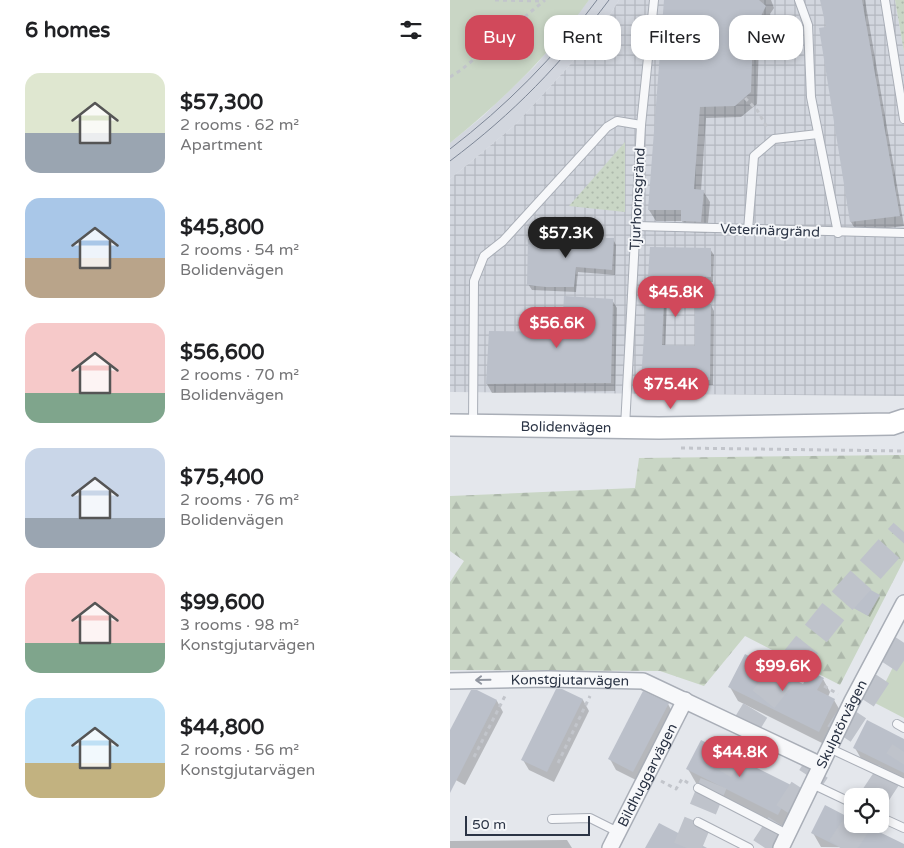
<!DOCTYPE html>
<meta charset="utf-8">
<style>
body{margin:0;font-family:"Varela Round",sans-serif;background:#f6f6f6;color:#202124;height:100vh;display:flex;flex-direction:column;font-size:19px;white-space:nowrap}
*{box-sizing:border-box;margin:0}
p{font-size:16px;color:#757577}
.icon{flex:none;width:28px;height:28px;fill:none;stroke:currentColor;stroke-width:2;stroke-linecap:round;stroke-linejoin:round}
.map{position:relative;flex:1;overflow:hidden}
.drawer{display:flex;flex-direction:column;background:#fff;width:450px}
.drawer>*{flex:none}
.hud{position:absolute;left:15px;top:15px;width:364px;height:45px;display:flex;gap:10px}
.buttons{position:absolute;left:394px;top:788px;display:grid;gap:10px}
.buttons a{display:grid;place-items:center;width:45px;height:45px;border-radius:10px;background:#fff;box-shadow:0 2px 8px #0003;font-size:25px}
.scale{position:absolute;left:15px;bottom:12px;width:125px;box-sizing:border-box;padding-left:5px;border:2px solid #2b3445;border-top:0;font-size:14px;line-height:18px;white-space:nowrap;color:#2b3445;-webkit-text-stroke:4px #f4f6f9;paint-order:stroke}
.price{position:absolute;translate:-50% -42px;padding:0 11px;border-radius:18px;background:#d1495b;color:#fff;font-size:16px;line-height:32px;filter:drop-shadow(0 1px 2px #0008)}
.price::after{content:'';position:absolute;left:50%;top:30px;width:15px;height:11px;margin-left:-8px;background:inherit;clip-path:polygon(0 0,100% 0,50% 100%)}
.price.active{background:#222;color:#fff}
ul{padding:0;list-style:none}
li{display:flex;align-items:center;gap:15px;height:125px;padding:0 25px}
li span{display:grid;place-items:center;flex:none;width:140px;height:100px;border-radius:15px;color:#555}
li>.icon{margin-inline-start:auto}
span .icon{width:60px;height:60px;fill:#fffc;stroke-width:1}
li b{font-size:21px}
h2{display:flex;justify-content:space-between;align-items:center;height:60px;padding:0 25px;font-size:21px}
.pill{padding:0 18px;border-radius:15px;background:#fff;box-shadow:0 2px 8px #0003;font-size:18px;line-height:45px}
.pill.active{background:#d1495b;color:#fff}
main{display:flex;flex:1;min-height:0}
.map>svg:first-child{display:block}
.built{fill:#d2d6de}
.industrial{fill:url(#industrial-grid)}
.grass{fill:url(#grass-dots)}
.forest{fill:url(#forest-firs)}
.park{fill:#c9d6c5}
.shadow{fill:#0003}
.building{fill:#bbc0ca}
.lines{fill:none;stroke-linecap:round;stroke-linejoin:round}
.motorway-tunnel{stroke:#bfc3cb;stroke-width:28;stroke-dasharray:28 14;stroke-linecap:butt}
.service-casing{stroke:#a9aeb7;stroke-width:10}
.minor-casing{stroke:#a9aeb7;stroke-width:18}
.secondary-casing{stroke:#a9aeb7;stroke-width:24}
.path{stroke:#c2c5cb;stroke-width:3;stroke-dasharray:4 4;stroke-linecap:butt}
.service{stroke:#f7f8fa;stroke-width:8}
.minor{stroke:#f7f8fa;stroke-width:15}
.secondary{stroke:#fff;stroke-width:21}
.tram{stroke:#7d8696;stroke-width:1}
.oneway{stroke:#9196a0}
.labels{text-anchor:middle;stroke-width:4;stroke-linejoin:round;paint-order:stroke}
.street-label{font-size:14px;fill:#2b3445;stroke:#f4f6f9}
</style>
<main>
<section class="drawer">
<h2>6 homes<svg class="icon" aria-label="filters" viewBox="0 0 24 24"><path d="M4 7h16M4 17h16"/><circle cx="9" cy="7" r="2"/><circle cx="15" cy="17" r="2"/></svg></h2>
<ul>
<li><span style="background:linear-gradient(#dfe7d0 60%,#9aa5b1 0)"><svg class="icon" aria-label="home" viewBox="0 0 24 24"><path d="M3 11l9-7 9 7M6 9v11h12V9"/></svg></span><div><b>$57,300</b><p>2 rooms · 62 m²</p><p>Apartment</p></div></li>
<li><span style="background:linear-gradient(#a9c7e8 60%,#b9a48a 0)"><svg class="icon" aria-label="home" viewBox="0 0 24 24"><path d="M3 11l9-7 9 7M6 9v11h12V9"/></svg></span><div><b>$45,800</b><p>2 rooms · 54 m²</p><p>Bolidenvägen</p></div></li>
<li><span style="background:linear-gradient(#f6c9c9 70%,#7fa58c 0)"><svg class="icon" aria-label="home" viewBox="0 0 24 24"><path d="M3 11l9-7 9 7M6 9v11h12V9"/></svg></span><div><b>$56,600</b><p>2 rooms · 70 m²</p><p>Bolidenvägen</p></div></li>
<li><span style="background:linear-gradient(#c9d6e8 70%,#9aa5b1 0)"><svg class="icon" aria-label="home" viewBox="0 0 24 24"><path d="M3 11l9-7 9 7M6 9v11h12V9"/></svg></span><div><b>$75,400</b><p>2 rooms · 76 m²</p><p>Bolidenvägen</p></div></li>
<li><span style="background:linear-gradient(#f6c9c9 70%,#7fa58c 0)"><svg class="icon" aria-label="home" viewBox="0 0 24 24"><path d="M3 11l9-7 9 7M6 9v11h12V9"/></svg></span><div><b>$99,600</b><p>3 rooms · 98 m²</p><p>Konstgjutarvägen</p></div></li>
<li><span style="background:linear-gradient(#bfe0f5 65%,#c2b280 0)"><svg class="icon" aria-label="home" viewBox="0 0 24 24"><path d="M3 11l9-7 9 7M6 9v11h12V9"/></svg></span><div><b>$44,800</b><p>2 rooms · 56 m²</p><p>Konstgjutarvägen</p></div></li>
</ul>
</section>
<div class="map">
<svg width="454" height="848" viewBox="0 0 454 848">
<defs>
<pattern id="industrial-grid" width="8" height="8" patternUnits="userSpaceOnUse" patternTransform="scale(1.25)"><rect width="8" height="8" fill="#d2d6de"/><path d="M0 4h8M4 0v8" fill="none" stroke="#b4b8c0"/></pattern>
<pattern id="grass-dots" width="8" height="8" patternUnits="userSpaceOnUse" patternTransform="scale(1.25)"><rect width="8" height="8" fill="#c9d6c5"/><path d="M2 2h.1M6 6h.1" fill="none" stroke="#adb8ab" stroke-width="1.8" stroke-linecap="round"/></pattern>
<pattern id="forest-firs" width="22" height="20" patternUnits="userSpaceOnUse" patternTransform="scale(1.25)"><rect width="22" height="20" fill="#c9d6c5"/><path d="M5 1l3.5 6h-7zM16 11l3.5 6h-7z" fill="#adb8ab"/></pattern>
</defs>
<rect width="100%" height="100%" fill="#e4e7ec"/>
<!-- built -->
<path class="built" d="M139 0H169L156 21 119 66 65 125 0 179V143L32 117 85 66Z"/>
<!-- industrial -->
<path class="industrial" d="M169 0H445L454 52V396L0 392V179L65 125 119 66 156 21Z"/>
<!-- grass -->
<g class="grass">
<path d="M445 0H454V52Z"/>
<path d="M175 142V212L119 206Z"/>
</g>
<!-- forest -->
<path class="forest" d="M454 455V560L390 685 295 636 254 686 210 671 0 670V582L14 561 0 551V496L185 488 189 458Z"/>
<!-- park -->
<g class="park">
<path d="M0 0H139C99 55 52 101 0 143Z"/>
<path d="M454 645V718L425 703Z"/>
</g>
<!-- shadow -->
<g class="shadow">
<path d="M217 0H321L324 8 320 14 322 18 309 44 307 104 291 117 256 118 251 191H253L260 202 257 233 239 232 232 221H206L199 210Z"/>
<path d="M371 0H415L454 226 407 232 401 222 378 28Z"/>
<path d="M163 239 166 245 165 275 128 272 126 292 82 290 78 284Z"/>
<path d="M201 249H260L264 255 263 282H218L215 347H246L261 305 264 311 263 385 196 386 192 380Z"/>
<path d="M162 300 167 308 165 391 42 393 37 384 40 332 113 334Z"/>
<path d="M429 596 430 598 420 617 398 603Z"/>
<path d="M373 679 380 692 378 697 384 700 392 714 376 745 288 701 280 687 354 685Z"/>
<path d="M111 690 133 700 139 711 104 782 79 770 73 760Z"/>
<path d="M27 691 47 701 53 712 15 785 0 777V733Z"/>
<path d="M218 704 224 715 190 782 166 770 160 759Z"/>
<path d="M417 722 454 740V782L413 762 405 748Z"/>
<path d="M238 769 342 787 350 801 336 828 246 783Z"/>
<path d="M376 807 402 820V824H410L454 846V848L371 847 363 833Z"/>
<path d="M117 840 122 848H0V841Z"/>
</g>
<!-- building -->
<g class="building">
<path d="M214 0H309L316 6 303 32 301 92 285 106 250 107 244 189 254 190 251 222 231 221V210H198Z"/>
<path d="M370 0H412L450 216 400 222 369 28 376 27Z"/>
<path d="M144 238H164L162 270 126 267 124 287H96L77 285 78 239Z"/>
<path d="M200 247 261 248V277L215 276 212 345 245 346V306L261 304 260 380H191Z"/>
<path d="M114 296 163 299 161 383 36 384 39 331 112 332Z"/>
<path d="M408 583 430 595 418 616 396 604Z"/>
<path d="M295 654 353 684 360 671 374 678 367 690 385 699 369 732 278 687Z"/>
<path d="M106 689H112L133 699 97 772 71 760Z"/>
<path d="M21 690H27L47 700 0 793V730Z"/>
<path d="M193 691 219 703 183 772 158 759Z"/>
<path d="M417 720 454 739V773L403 748Z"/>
<path d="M251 740 343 786 328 815 236 769Z"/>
<path d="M375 805 402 819V824H413L454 844V848H391L361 833Z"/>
<path d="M209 823 257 848H195Z"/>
</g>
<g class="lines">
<!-- motorway-tunnel -->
<g class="motorway-tunnel">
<path d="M389 734 454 635"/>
<path d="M425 796 454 752"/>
<path d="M237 848 269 770 308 706 391 602 454 532"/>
<path d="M315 848 366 770"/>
<path d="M391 848 407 824"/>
</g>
<defs>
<g id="service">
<path d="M349 0 358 25 361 97 388 233"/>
<path d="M435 0 454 119"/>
<path d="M186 226 454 233"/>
<path d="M298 230 304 156 324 139 368 134"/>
<path d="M23 425 24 281 34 256 53 241 157 127 167 121 191 125"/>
<path d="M175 427 191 125 204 0"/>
<path d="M447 724 454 728"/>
<path d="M379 748 454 783"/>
<path d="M362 784 402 803"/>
<path d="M248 788 337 834"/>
<path d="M430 817 454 828"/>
<path d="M102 819 140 818 168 832"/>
<path d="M248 822 299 848"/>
</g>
<g id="minor">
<path id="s1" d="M0 681 98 679 193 681 371 765"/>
<path id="s2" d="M160 848 235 700"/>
<path id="s3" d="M331 848 402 701 454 603"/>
</g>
<g id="secondary">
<path id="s4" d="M0 425 209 428 442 424 454 420"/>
</g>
</defs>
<!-- service casing -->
<use href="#service" class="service-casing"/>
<!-- minor casing -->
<use href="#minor" class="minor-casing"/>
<!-- secondary casing -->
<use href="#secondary" class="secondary-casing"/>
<!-- path -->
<g class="path">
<path d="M45 0 93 1"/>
<path d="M0 77 11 70 95 0"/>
<path d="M295 98 307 110 318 129"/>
<path d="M231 448 454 451"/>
<path d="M374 686 388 694"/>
<path d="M24 757 55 696"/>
<path d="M108 763 140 696"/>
<path d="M211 781 226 789 232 779 238 783"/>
</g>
<!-- service -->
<use href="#service" class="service"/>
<!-- minor -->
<use href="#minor" class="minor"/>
<!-- secondary -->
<use href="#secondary" class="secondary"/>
<!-- tram -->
<g class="tram">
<path d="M0 149C56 106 105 57 147 0"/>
<path d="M0 161C64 113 111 64 159 0"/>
</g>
</g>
<!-- one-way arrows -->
<defs><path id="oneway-shaft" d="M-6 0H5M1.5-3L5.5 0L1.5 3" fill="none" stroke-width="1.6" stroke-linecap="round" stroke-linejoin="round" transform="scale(1.25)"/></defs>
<use class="oneway" href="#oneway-shaft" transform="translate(33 680) rotate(179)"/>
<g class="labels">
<!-- street labels -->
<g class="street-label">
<text transform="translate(187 199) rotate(-87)" y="5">Tjurhornsgränd</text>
<text transform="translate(320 230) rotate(2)" y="5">Veterinärgränd</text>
<text dy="5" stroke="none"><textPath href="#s4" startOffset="116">Bolidenvägen</textPath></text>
<text dy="5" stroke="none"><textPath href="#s1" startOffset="120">Konstgjutarvägen</textPath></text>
<text dy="5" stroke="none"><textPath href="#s3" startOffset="138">Skulptörvägen</textPath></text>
<text dy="5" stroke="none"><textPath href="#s2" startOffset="82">Bildhuggarvägen</textPath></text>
</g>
</g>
</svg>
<div class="buttons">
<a><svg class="icon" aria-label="locate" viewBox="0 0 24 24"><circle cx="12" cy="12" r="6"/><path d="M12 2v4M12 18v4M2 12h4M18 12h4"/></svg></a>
</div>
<div class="scale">50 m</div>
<b class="price active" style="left:116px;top:259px">$57.3K</b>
<b class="price" style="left:226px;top:318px">$45.8K</b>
<b class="price" style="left:107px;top:349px">$56.6K</b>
<b class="price" style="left:221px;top:410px">$75.4K</b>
<b class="price" style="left:333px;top:692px">$99.6K</b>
<b class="price" style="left:290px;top:778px">$44.8K</b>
<div class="hud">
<a class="pill active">Buy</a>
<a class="pill">Rent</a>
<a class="pill">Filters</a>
<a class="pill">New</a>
</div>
</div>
</main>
